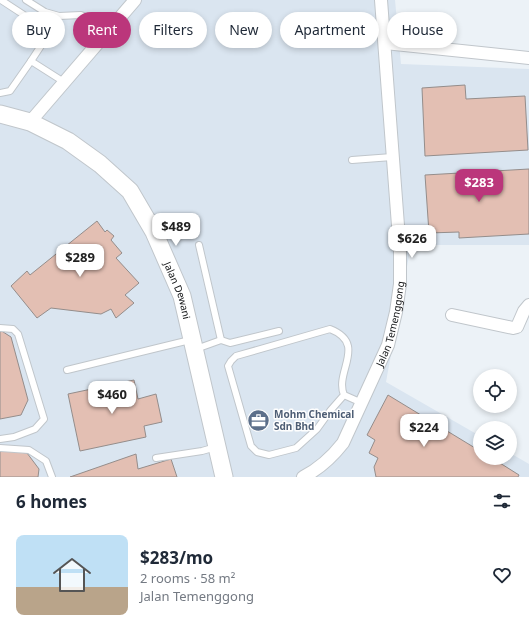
<!DOCTYPE html>
<meta charset="utf-8">
<style>
body{margin:0;font-family:"Noto Sans",sans-serif;background:#f6f6f7;color:#1f2937;height:100vh;display:flex;flex-direction:column;font-size:15px;white-space:nowrap}
*{box-sizing:border-box;margin:0}
p{font-size:13px;color:#747a83}
.icon{flex:none;width:22px;height:22px;fill:none;stroke:currentColor;stroke-width:2;stroke-linecap:round;stroke-linejoin:round}
.map{position:relative;height:477px;overflow:hidden}
.sheet{display:flex;flex-direction:column;background:#fff;flex:1}
.sheet>*{flex:none}
.guide{position:absolute;left:12px;top:12px;width:505px;height:36px;display:flex;gap:8px}
.controls{position:absolute;left:473px;top:369px;display:grid;gap:8px}
.controls a{display:grid;place-items:center;width:44px;height:44px;border-radius:50%;background:#fff;box-shadow:0 2px 6px #0003;font-size:20px}
.price{position:absolute;translate:-50% -34px;padding:0 9px;border-radius:8px;background:#fff;color:#222;font-size:13px;line-height:26px;filter:drop-shadow(0 1px 2px #0008)}
.price::after{content:'';position:absolute;left:50%;top:24px;width:12px;height:9px;margin-left:-6px;background:inherit;clip-path:polygon(0 0,100% 0,50% 100%)}
.price.selected{background:#bb367b;color:#fff}
ul{padding:0;list-style:none}
li{display:flex;align-items:center;gap:12px;height:100px;padding:0 16px}
li span{display:grid;place-items:center;flex:none;width:112px;height:80px;border-radius:8px;color:#555}
li>.icon{margin-inline-start:auto}
span .icon{width:48px;height:48px;fill:#fffc;stroke-width:1}
li b{font-size:17px}
h2{display:flex;justify-content:space-between;align-items:center;height:48px;padding:0 16px;font-size:17px}
.chip{padding:0 14px;border-radius:18px;background:#fff;box-shadow:0 2px 6px #0003;font-size:14px;line-height:36px}
.chip.selected{background:#bb367b;color:#fff}
.map>svg:first-child{display:block}
.built{fill:#dae5f0}
.building{fill:#e3bfb3;stroke:#948d8b}
.lines{fill:none;stroke-linecap:round;stroke-linejoin:round}
.lane-casing{stroke:#c0c6cb;stroke-width:8}
.street-casing{stroke:#c0c6cb;stroke-width:14}
.secondary-casing{stroke:#c0c6cb;stroke-width:19}
.lane{stroke:#fff;stroke-width:6}
.street{stroke:#fff;stroke-width:12}
.secondary{stroke:#fff;stroke-width:17}
.labels{text-anchor:middle;stroke-width:3;stroke-linejoin:round;paint-order:stroke}
.street-label{font-size:10px;fill:#131517;stroke:#fefefe}
.service-label{font-size:10px;font-weight:bold;fill:#4e5e75;stroke:#fefefe;text-anchor:start}
</style>
<div class="map">
<svg width="529" height="477" viewBox="0 0 529 477">
<rect width="100%" height="100%" fill="#ecf2f7"/>
<!-- built -->
<path class="built" d="M0 0H395L401 64 529 69V245H411L386 382 480 436V458H510V453L529 464V477H0Z"/>
<!-- building -->
<g class="building">
<path d="M465 85 466 99 525 96 528 150 425 156 422 88Z"/>
<path d="M529 169V234L459 238V232L429 233 425 175Z"/>
<path d="M97 221 105 232 107 230 114 236 111 240 122 253 116 258 139 283 125 295 134 303 116 318 111 309 101 314 51 308 37 318 11 286 27 271 30 275Z"/>
<path d="M0 330 11 337 28 400 21 415 0 419Z"/>
<path d="M134 380 138 399 156 394 162 422 144 426 146 437 80 451 68 394Z"/>
<path d="M388 395 480 451V458H492L519 475 518 477H376L374 467 378 458 369 453 375 440 367 435Z"/>
<path d="M0 450 27 453 39 469 38 477H0Z"/>
<path d="M136 454 138 469 171 459 177 477H70Z"/>
</g>
<g class="lines">
<defs>
<g id="lane">
<path d="M1 0 50 32 31 61 64 82"/>
<path d="M26 0 45 12 59 16 81 15 96 21 108 33"/>
<path d="M0 93 10 91 31 61"/>
<path d="M352 160 392 157"/>
<path d="M199 245 221 340"/>
<path d="M0 328 13 329 18 334 44 419 35 429 14 437 0 439"/>
<path d="M196 349 221 340 230 343 279 331"/>
<path d="M67 370 190 340"/>
<path d="M344 395 330 411 317 429 296 448 269 455 257 452 251 446 228 366 231 361 236 356 330 329C368 344 334 372 344 395L362 403"/>
<path d="M0 448 29 450 46 461 52 477"/>
<path d="M156 458 202 451 216 447"/>
</g>
<g id="street">
<path d="M385 43 529 58"/>
<path d="M30 122 135 0"/>
<path d="M452 315 513 328 517 327 524 311 529 305"/>
<path id="s1" d="M303 477C319 469 332 457 343 443L388 345 396 312 400 284V252L381 0"/>
</g>
<g id="secondary">
<path id="s2" d="M0 114 30 122 68 141 100 164 130 191 154 232 182 296 224 477"/>
</g>
</defs>
<!-- lane casing -->
<use href="#lane" class="lane-casing"/>
<!-- street casing -->
<use href="#street" class="street-casing"/>
<!-- secondary casing -->
<use href="#secondary" class="secondary-casing"/>
<!-- lane -->
<use href="#lane" class="lane"/>
<!-- street -->
<use href="#street" class="street"/>
<!-- secondary -->
<use href="#secondary" class="secondary"/>
</g>
<!-- icons -->
<defs>
<symbol id="office-disc" viewBox="-11 -11 22 22"><circle r="9.5" fill="#5c6f8a" stroke="#fefefe"/><path d="M-6-3h4V-5.5h4V-3h4V5H-6ZM-1-4.5V-3h2v-1.5ZM-6 0V1H6V0Z" fill="#fff"/></symbol>
</defs>
<g fill-rule="evenodd">
<use href="#office-disc" x="246" y="408" width="25" height="25"/>
</g>
<g class="labels">
<!-- street labels -->
<g class="street-label">
<text dy="4" stroke="none"><textPath href="#s2" startOffset="264">Jalan Dewani</textPath></text>
<text dy="4" stroke="none"><textPath href="#s1" startOffset="182">Jalan Temenggong</textPath></text>
</g>
<!-- service labels -->
<g class="service-label">
<text x="274" y="418">Mohm Chemical<tspan x="274" dy="12">Sdn Bhd</tspan></text>
</g>
</g>
</svg>
<div class="controls">
<a><svg class="icon" aria-label="locate" viewBox="0 0 24 24"><circle cx="12" cy="12" r="6"/><path d="M12 2v4M12 18v4M2 12h4M18 12h4"/></svg></a>
<a><svg class="icon" aria-label="layers" viewBox="0 0 24 24"><path d="M12 4l9 5-9 5-9-5zM3 14l9 5 9-5"/></svg></a>
</div>
<b class="price selected" style="left:479px;top:203px">$283</b>
<b class="price" style="left:176px;top:247px">$489</b>
<b class="price" style="left:412px;top:259px">$626</b>
<b class="price" style="left:80px;top:278px">$289</b>
<b class="price" style="left:112px;top:415px">$460</b>
<b class="price" style="left:424px;top:448px">$224</b>
<div class="guide">
<a class="chip">Buy</a>
<a class="chip selected">Rent</a>
<a class="chip">Filters</a>
<a class="chip">New</a>
<a class="chip">Apartment</a>
<a class="chip">House</a>
</div>
</div>
<section class="sheet">
<h2>6 homes<svg class="icon" aria-label="filters" viewBox="0 0 24 24"><path d="M4 7h16M4 17h16"/><circle cx="9" cy="7" r="2"/><circle cx="15" cy="17" r="2"/></svg></h2>
<ul>
<li><span style="background:linear-gradient(#bfe0f5 65%,#b9a48a 0)"><svg class="icon" aria-label="home" viewBox="0 0 24 24"><path d="M3 11l9-7 9 7M6 9v11h12V9"/></svg></span><div><b>$283/mo</b><p>2 rooms · 58 m²</p><p>Jalan Temenggong</p></div><svg class="icon" aria-label="heart" viewBox="0 0 24 24"><path d="M12 20l-8-8c-3-5 5-10 8-4 3-6 11-1 8 4z"/></svg></li>
</ul>
</section>
